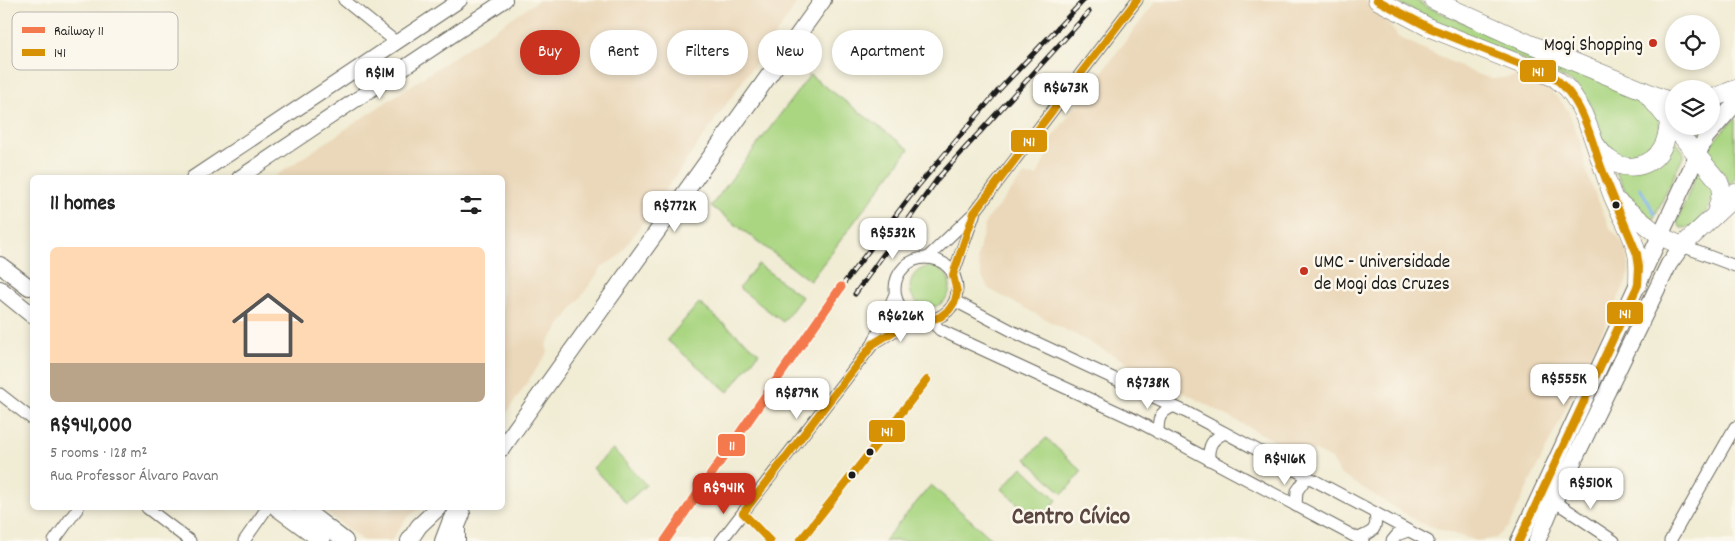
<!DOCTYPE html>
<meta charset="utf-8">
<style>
body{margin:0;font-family:Dekko,sans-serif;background:#f2f2f2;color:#222;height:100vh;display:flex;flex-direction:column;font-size:19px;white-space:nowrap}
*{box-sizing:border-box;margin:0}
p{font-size:16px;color:#767676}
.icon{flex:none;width:28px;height:28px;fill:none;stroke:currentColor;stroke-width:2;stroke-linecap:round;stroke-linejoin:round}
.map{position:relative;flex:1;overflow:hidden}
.sheet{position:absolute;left:30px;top:175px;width:475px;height:335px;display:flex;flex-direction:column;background:#fff;border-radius:8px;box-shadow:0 2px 8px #0003}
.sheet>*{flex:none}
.banner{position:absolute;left:520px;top:30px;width:475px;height:45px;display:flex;gap:10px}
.buttons{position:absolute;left:1665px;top:15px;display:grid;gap:10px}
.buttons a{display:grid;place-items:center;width:55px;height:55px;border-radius:50%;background:#fff;box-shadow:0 2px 8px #0003;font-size:25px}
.price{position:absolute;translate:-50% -42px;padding:0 11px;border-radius:10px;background:#fff;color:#222;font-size:16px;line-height:32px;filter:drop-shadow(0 1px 2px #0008)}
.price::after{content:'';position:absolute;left:50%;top:30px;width:15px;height:11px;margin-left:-8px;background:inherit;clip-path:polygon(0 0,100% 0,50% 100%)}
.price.selected{background:#c8321e;color:#fff}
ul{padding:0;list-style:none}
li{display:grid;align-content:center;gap:10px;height:265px;padding:0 20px}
li span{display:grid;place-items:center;height:155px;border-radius:8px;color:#555}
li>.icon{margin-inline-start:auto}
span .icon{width:90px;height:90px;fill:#fffc;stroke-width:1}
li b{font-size:21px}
h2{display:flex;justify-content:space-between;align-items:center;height:60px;padding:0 20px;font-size:21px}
.tag{padding:0 18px;border-radius:22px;background:#fff;box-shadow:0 2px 8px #0003;font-size:18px;line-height:45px}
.tag.selected{background:#c8321e;color:#fff}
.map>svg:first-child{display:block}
.built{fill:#ebd8ba}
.green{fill:#aad682;stroke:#63794f}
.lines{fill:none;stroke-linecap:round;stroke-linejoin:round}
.stream{stroke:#7ab2e9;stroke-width:3}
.minor-casing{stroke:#67655c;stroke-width:13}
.tertiary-casing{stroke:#67655c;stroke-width:16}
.secondary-casing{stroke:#67655c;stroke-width:18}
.primary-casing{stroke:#67655c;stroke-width:19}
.minor{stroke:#fff;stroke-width:11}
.tertiary{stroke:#fff;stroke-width:14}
.secondary{stroke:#fff;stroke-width:16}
.primary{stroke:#fff;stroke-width:18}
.rail-casing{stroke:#1c1c1c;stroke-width:5}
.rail{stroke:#fbf7ec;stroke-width:3;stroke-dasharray:9;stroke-linecap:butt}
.bus-1-casing{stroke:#fbf7ec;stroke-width:11}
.bus-1{stroke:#d69104;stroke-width:8}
.rail-1-casing{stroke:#fbf7ec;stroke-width:12}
.rail-1{stroke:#f47a4d;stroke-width:9}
.poi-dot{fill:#c8321e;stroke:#fbf7ec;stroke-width:2}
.bus-dot{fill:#1c1c1c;stroke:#fbf7ec;stroke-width:2}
.labels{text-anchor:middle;stroke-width:5;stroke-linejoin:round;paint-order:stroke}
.poi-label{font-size:19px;fill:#1c1c1c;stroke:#fbf7ec;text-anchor:end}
.district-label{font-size:24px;font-weight:bold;fill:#594740;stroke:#fbf7ec}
.key{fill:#fbf7ec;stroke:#b8b5ae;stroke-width:1}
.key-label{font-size:14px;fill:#1c1c1c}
.line-badge{stroke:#fbf7ec;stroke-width:2}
.badge-label{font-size:14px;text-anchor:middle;font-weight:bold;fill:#fff}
</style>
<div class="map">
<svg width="1735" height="541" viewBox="0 0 1735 541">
<rect width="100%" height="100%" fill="#fbf7ec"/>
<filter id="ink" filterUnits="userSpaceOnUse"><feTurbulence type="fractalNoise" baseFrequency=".02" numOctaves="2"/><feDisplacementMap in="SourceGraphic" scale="10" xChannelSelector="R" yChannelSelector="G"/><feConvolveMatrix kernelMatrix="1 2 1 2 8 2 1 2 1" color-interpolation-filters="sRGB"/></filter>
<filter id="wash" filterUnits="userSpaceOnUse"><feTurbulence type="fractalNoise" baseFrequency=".0096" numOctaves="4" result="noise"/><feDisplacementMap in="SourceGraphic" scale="20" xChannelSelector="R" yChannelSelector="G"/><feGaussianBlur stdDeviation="1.12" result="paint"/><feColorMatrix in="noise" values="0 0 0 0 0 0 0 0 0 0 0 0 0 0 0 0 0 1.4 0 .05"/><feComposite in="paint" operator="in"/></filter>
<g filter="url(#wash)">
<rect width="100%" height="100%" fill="#f1ecd4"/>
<!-- built -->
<g class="built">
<path d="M539 0H798L791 13 619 256 603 266 546 345 548 352 503 418 502 178 274 177Z"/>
<path d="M1157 0H1364L1376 6 1398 37 1479 75 1494 79 1521 76 1539 82 1555 95 1568 110 1581 144 1588 177 1610 228 1620 239 1626 250 1629 264 1628 278 1509 526 1496 538 1477 541 1420 523 1340 474 1332 459 1316 451 1299 454 989 289 982 277 977 258 986 221 1024 175 1037 176 1045 159 1044 148Z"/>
<path d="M321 508H420L407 518 391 541H363Z"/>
</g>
<!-- green -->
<g class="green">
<path d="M1393 0H1416L1425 6 1635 95C1644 100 1655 110 1659 120 1665 139 1648 160 1628 158 1625 158 1620 158 1617 156 1597 146 1598 117 1588 99 1583 91 1577 86 1569 80L1424 16Z"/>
<path d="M810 75 909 149 810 281 711 206Z"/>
<path d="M1735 119V178L1730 185 1725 175 1708 153V149L1724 129Z"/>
<path d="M1680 126H1705L1693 141Z"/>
<path d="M1674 139 1683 151 1684 155 1651 224 1633 204 1615 171Z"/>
<path d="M1700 166 1716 190C1711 205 1701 230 1681 228L1677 222Z"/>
<path d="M758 264 802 297 783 322 739 288Z"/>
<circle cx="930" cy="287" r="20"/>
<path d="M699 303 759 353 728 392 667 340Z"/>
<path d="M1046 438 1082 471 1063 494 1026 459Z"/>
<path d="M613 449 646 485 626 503 593 468Z"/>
<path d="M1022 467 1057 500 1039 523 1002 489Z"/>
<path d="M931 485 994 541H884Z"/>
</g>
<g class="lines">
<!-- stream -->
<path class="stream" d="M1640 188 1655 214"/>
</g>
</g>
<g filter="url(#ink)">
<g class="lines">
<defs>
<g id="minor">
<path d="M344 0 396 42"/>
<path d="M1682 246 1735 266"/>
<path d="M927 258 974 213 1137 0"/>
<circle cx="926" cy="289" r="31"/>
<path d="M953 275 974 215"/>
<path d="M955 301 1016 333 1186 412 1428 541"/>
<path d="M930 320 940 330 1133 419 1363 541"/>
<path d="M873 344 915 318"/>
<path d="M0 394 32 419"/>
<path d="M1158 433C1158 419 1159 413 1172 407"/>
<path d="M1209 460C1208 445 1212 439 1225 433"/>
<path d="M1554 501 1614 541"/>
<path d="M1296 506 1297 491 1307 477"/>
<path d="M147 508 190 541"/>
<path d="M1358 538C1373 532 1378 530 1375 513"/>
<path d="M54 541 78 508"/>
<path d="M244 541 267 508"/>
<path d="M721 541 873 344 895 294"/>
<path d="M1392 541 1397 535 1408 531"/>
<path d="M1670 541 1735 427"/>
</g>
<g id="tertiary">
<path d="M193 178 460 0"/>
<path d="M239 178 505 0"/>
</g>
<g id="secondary">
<path d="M0 265 29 287"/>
<path d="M0 289 32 315"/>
<path d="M502 448 823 0"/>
<path d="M277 508 322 541"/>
<path d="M302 508 345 541"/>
<path d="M409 541 419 526 438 508"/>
<path d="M443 541 451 520 461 508"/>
<path d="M457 541V526L462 514"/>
<path d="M1519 541 1702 145 1706 137 1735 104"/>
<path d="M1537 541 1554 501 1669 264 1682 246"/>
</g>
<g id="primary">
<path d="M1377 0 1430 28 1555 78C1559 82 1563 84 1567 88 1588 110 1601 167 1613 197 1621 216 1633 234 1637 254 1639 264 1638 274 1638 285"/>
<path d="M1433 0 1528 43 1674 103"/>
<path d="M1647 94 1719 182 1722 190 1716 213"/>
<path d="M1711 99 1735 89"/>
<path d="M1596 145C1600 150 1604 156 1609 159 1626 173 1652 167 1662 148 1667 140 1668 130 1669 122"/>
<path d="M1618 202 1660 236 1682 246 1730 201 1735 193"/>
</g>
</defs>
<!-- minor casing -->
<use href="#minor" class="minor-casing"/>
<!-- tertiary casing -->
<use href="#tertiary" class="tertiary-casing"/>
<!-- secondary casing -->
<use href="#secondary" class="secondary-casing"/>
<!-- primary casing -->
<use href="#primary" class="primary-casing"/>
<!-- minor -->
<use href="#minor" class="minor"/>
<!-- tertiary -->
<use href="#tertiary" class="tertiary"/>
<!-- secondary -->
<use href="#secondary" class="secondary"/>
<!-- primary -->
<use href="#primary" class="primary"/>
<defs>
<g id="rail">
<path d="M841 287 918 186 997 92 1084 0"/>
<path d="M855 294 939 177 1089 12"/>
</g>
</defs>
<!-- rail casing -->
<use href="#rail" class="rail-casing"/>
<!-- rail -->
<use href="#rail" class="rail"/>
<defs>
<g id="bus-1">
<path d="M1377 0 1430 28 1555 78C1586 104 1589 137 1603 172 1614 200 1626 227 1637 254L1639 267 1638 285 1519 541"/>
<path d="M770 541 743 513 873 344 915 318 930 320 940 317 949 310 955 301 957 292 953 275 974 213 1137 0"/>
<path d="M800 541 927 380"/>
</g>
</defs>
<!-- bus-1 casing -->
<use href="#bus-1" class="bus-1-casing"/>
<!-- bus-1 -->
<use href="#bus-1" class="bus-1"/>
<defs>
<path id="rail-1" d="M665 541 841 287"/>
</defs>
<!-- rail-1 casing -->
<use href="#rail-1" class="rail-1-casing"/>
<!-- rail-1 -->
<use href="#rail-1" class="rail-1"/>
</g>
</g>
<!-- markers -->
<g class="poi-dot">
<circle cx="1653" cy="43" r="5"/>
<circle cx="1304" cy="271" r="5"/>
</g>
<g class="bus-dot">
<circle cx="1616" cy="205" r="4.5"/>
<circle cx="870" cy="452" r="4.5"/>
<circle cx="852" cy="475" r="4.5"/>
</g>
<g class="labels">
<!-- poi labels -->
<g class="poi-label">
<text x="1643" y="50">Mogi Shopping</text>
<text x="1314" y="267" text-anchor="start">UMC - Universidade<tspan x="1314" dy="22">de Mogi das Cruzes</tspan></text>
</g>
<!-- district labels -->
<g class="district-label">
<text x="1071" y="523">Centro Cívico</text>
</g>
</g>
<!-- legend -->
<rect x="12" y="12" width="166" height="58" rx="8" class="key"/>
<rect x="22" y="27" width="23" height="6" fill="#f47a4d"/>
<rect x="22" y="49" width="23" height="7" fill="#d69104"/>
<g class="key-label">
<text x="54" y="35">Railway 11</text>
<text x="54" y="57">141</text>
</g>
<g class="line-badge">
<rect x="1519" y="59" width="38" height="24" rx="5" fill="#d69104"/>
<rect x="1010" y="129" width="38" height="24" rx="5" fill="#d69104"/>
<rect x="1606" y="301" width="38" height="24" rx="5" fill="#d69104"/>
<rect x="868" y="419" width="38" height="24" rx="5" fill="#d69104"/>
<rect x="717" y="433" width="29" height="24" rx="5" fill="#f47a4d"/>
</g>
<g class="badge-label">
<text x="1538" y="76">141</text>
<text x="1029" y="146">141</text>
<text x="1625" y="318">141</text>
<text x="887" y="436">141</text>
<text x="732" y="450">11</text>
</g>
</svg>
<div class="buttons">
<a><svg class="icon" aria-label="locate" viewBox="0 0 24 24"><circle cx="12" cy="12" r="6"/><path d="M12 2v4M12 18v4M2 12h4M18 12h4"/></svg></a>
<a><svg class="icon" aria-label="layers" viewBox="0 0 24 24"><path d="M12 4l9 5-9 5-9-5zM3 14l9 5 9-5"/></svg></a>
</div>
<b class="price" style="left:380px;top:100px">R$1M</b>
<b class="price" style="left:1066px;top:115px">R$673K</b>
<b class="price" style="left:675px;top:233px">R$772K</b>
<b class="price" style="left:893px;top:260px">R$532K</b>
<b class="price" style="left:901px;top:343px">R$626K</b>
<b class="price" style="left:1564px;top:406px">R$555K</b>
<b class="price" style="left:1148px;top:410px">R$738K</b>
<b class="price" style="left:797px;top:420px">R$879K</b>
<b class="price" style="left:1285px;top:486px">R$416K</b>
<b class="price" style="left:1591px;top:510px">R$510K</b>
<b class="price selected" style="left:724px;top:515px">R$941K</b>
<div class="banner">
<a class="tag selected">Buy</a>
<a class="tag">Rent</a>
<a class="tag">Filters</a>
<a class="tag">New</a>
<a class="tag">Apartment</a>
</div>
<section class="sheet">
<h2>11 homes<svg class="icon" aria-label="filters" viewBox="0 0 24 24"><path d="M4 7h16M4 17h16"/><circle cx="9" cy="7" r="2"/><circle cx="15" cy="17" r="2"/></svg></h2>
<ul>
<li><span style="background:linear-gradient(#ffd9b3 75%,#b9a48a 0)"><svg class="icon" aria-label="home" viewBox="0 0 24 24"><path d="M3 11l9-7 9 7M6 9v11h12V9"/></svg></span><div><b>R$941,000</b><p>5 rooms · 128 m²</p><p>Rua Professor Álvaro Pavan</p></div></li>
</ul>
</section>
</div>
